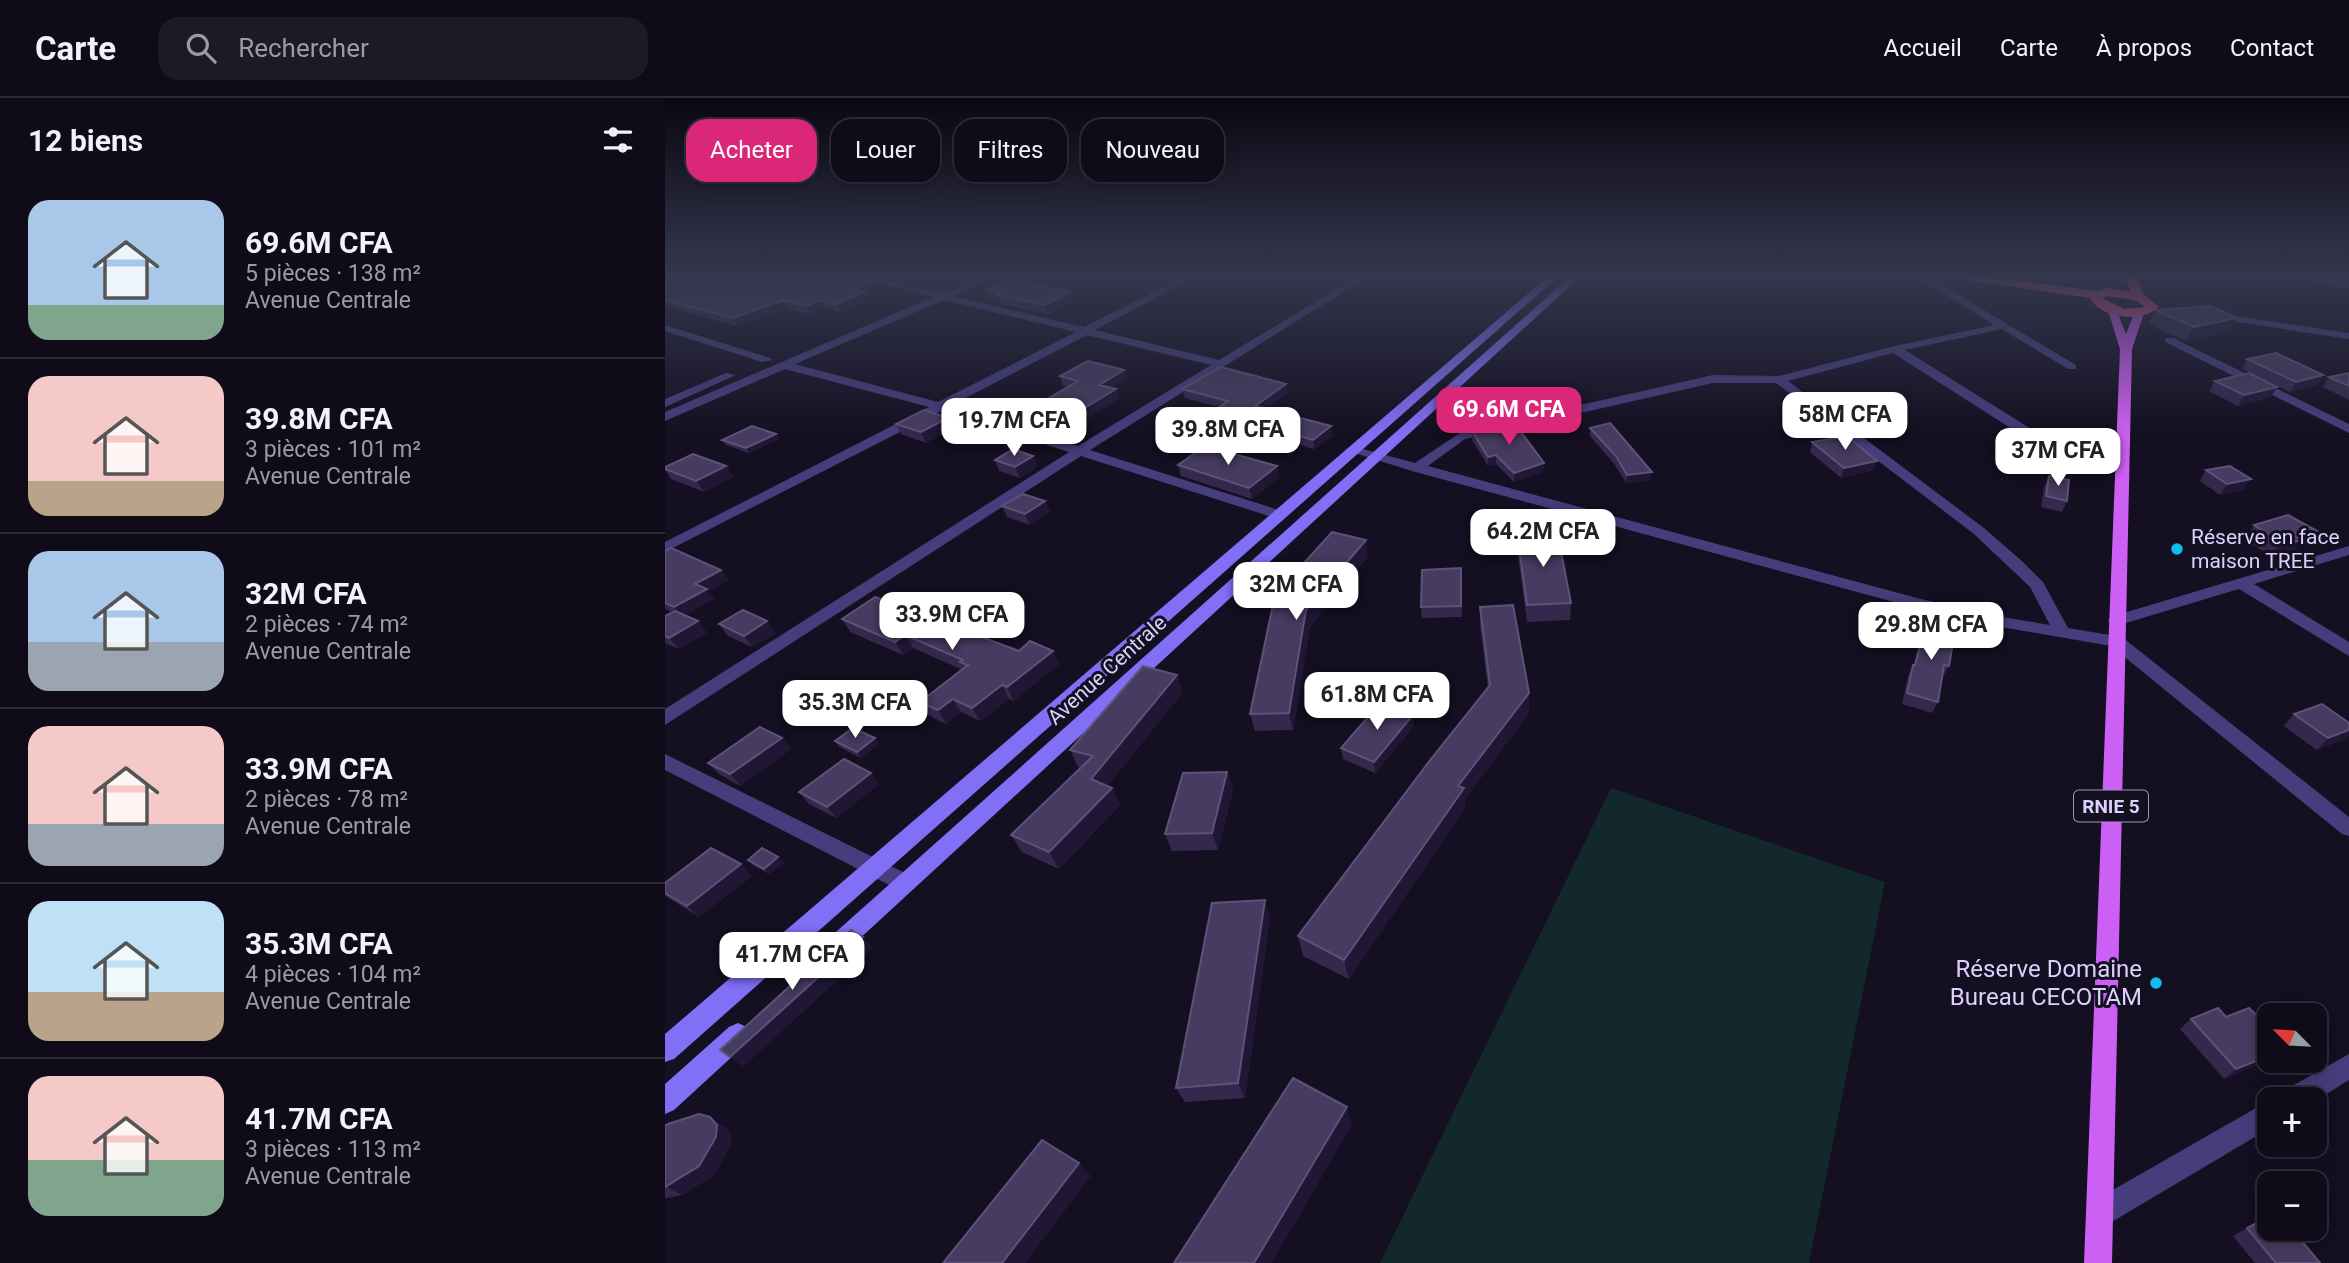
<!DOCTYPE html>
<html lang="fr">
<meta charset="utf-8">
<style>
body{margin:0;font-family:Roboto,sans-serif;background:#1d1926;color:#f1f3f6;height:100vh;display:flex;flex-direction:column;font-size:26px;white-space:nowrap}
*{box-sizing:border-box;margin:0}
p{font-size:23px;color:#9b9ba2}
.icon{flex:none;width:38px;height:38px;fill:none;stroke:currentColor;stroke-width:2;stroke-linecap:round;stroke-linejoin:round}
.map{position:relative;flex:1;overflow:hidden}
.sheet{display:flex;flex-direction:column;background:#0f0b19;width:665px}
.sheet>*{flex:none}
.top-card{position:absolute;left:21px;top:21px;width:665px;height:63px;display:flex;gap:14px}
.needle{width:46px;rotate:294deg}
.fabs{position:absolute;left:1592px;top:905px;display:grid;gap:14px}
.fabs a{display:grid;place-items:center;width:70px;height:70px;border-radius:14px;background:#0f0b19;box-shadow:0 4px 18px #0003,0 0 0 2px #2f2b38;font-size:35px}
.price{position:absolute;translate:-50% -60px;padding:0 16px;border-radius:14px;background:#fff;color:#222;font-size:23px;line-height:46px;filter:drop-shadow(0 2px 4px #0008)}
.price::after{content:'';position:absolute;left:50%;top:42px;width:21px;height:16px;margin-left:-10px;background:inherit;clip-path:polygon(0 0,100% 0,50% 100%)}
.price.active{background:#db2777;color:#fff}
ul{padding:0;list-style:none}
li{display:flex;align-items:center;gap:21px;height:175px;padding:0 28px}
li+li{border-top:2px solid #2f2b38}
li span{display:grid;place-items:center;flex:none;width:196px;height:140px;border-radius:21px;color:#555}
li>.icon{margin-inline-start:auto}
span .icon{width:84px;height:84px;fill:#fffc;stroke-width:1}
li b{font-size:30px}
h2{display:flex;justify-content:space-between;align-items:center;height:84px;padding:0 28px;font-size:30px}
.pill{padding:0 24px;border-radius:21px;background:#0f0b19;box-shadow:0 4px 18px #0003,0 0 0 2px #2f2b38;font-size:24px;line-height:63px}
.pill.active{background:#db2777;color:#fff}
header{display:flex;align-items:center;gap:42px;box-sizing:border-box;height:98px;padding:0 35px;background:#0f0b19;border-bottom:2px solid #2f2b38}
header strong{font-size:33px}
nav{display:flex;gap:38px;margin-inline-start:auto;font-size:24px}
.search{width:490px;height:63px;background:#1d1926;display:flex;align-items:center;gap:18px;box-sizing:border-box;padding:0 24px;border-radius:21px;color:#9b9ba2;font-size:26px}
main{display:flex;flex:1;min-height:0}
.map>svg:first-child{display:block}
.green{fill:#12282a}
.lines{fill:none;stroke-linecap:round;stroke-linejoin:round}
.street{fill:#463d7c;fill-rule:evenodd}
.secondary{fill:#816ff5;fill-rule:evenodd}
.primary{fill:#cd60f4;fill-rule:evenodd}
.highway{fill:#f45590;fill-rule:evenodd}
.wall{fill:#34294d}
.shaded-wall{fill:#1f1734}
.building{fill:#463b60;stroke:#5d5278;stroke-width:2}
.poi-dot{fill:#10bcea;stroke:#140f21;stroke-width:2.5}
.labels{text-anchor:middle;stroke-width:6;stroke-linejoin:round;paint-order:stroke}
.shield{fill:#140f21;stroke:#9f97ba;stroke-width:2}
.shield-label{font-size:19px;font-weight:bold;fill:#dbd1fc}
.poi-label{font-size:21px;fill:#dbd1fc;stroke:#140f21;text-anchor:start}
.street-label{font-size:21px;fill:#dbd1fc;stroke:#140f21}
.near-poi-label{font-size:24px;fill:#dbd1fc;stroke:#140f21;text-anchor:end}
</style>
<header>
<strong>Carte</strong>
<div class="search"><svg class="icon" aria-label="search" viewBox="0 0 24 24"><circle cx="10" cy="10" r="6"/><path d="M15 15l6 6"/></svg>Rechercher</div>
<nav><a>Accueil</a><a>Carte</a><a>À propos</a><a>Contact</a></nav>
</header>
<main>
<section class="sheet">
<h2>12 biens<svg class="icon" aria-label="filters" viewBox="0 0 24 24"><path d="M4 7h16M4 17h16"/><circle cx="9" cy="7" r="2"/><circle cx="15" cy="17" r="2"/></svg></h2>
<ul>
<li><span style="background:linear-gradient(#a9c7e8 75%,#7fa58c 0)"><svg class="icon" aria-label="home" viewBox="0 0 24 24"><path d="M3 11l9-7 9 7M6 9v11h12V9"/></svg></span><div><b>69.6M CFA</b><p>5 pièces · 138 m²</p><p>Avenue Centrale</p></div></li>
<li><span style="background:linear-gradient(#f6c9c9 75%,#b9a48a 0)"><svg class="icon" aria-label="home" viewBox="0 0 24 24"><path d="M3 11l9-7 9 7M6 9v11h12V9"/></svg></span><div><b>39.8M CFA</b><p>3 pièces · 101 m²</p><p>Avenue Centrale</p></div></li>
<li><span style="background:linear-gradient(#a9c7e8 65%,#9aa5b1 0)"><svg class="icon" aria-label="home" viewBox="0 0 24 24"><path d="M3 11l9-7 9 7M6 9v11h12V9"/></svg></span><div><b>32M CFA</b><p>2 pièces · 74 m²</p><p>Avenue Centrale</p></div></li>
<li><span style="background:linear-gradient(#f6c9c9 70%,#9aa5b1 0)"><svg class="icon" aria-label="home" viewBox="0 0 24 24"><path d="M3 11l9-7 9 7M6 9v11h12V9"/></svg></span><div><b>33.9M CFA</b><p>2 pièces · 78 m²</p><p>Avenue Centrale</p></div></li>
<li><span style="background:linear-gradient(#bfe0f5 65%,#b9a48a 0)"><svg class="icon" aria-label="home" viewBox="0 0 24 24"><path d="M3 11l9-7 9 7M6 9v11h12V9"/></svg></span><div><b>35.3M CFA</b><p>4 pièces · 104 m²</p><p>Avenue Centrale</p></div></li>
<li><span style="background:linear-gradient(#f6c9c9 60%,#7fa58c 0)"><svg class="icon" aria-label="home" viewBox="0 0 24 24"><path d="M3 11l9-7 9 7M6 9v11h12V9"/></svg></span><div><b>41.7M CFA</b><p>3 pièces · 113 m²</p><p>Avenue Centrale</p></div></li>
</ul>
</section>
<div class="map">
<svg width="1684" height="1165" viewBox="0 0 1684 1165">
<rect width="100%" height="100%" fill="#140f21"/>
<!-- green -->
<path class="green" d="M946 690 1220 784 1144 1165H715Z"/>
<g class="lines">
<!-- street -->
<g class="street">
<path d="M177 175C210 173 241 192 274 194 292 196 314 175 336 175L287 198 419 229 526 175H538L430 232 554 262 698 175H709L425 352 620 414V420H610L416 358 0 627V611L404 354 276 313 0 454V444L264 309 120 271 0 323V314L268 199ZM279 202 411 234 273 304 130 266ZM422 237 546 267 413 348 285 308Z"/>
<path d="M1246 175H1257L1411 267V271H1403L1337 231 1240 252 1390 346V352H1380L1228 255 1123 283 1319 430 1358 464 1378 484 1403 530 1457 539 1684 719V738L1677 736 1446 548 1319 526 1251 510 747 373 680 352 687 348 750 365 796 334 1048 277 1114 278 1230 248 1329 227ZM1048 285H1111L1309 436 1365 489 1385 527 1319 516 1252 500 763 368 800 341Z"/>
<path d="M1600 175H1622L1684 184V190Z"/>
<path d="M1550 215 1684 235V241L1546 220V216Z"/>
<path d="M0 227 105 260 107 262 97 264 0 233Z"/>
<path d="M1500 240H1508L1684 326V335L1500 244Z"/>
<path d="M61 275 71 277 0 309V301Z"/>
<path d="M1684 448V457L1589 486 1684 544V558L1574 491 1451 528 1443 523 1445 519Z"/>
<path d="M0 656 248 779 251 785 248 791 240 794 232 791 0 672Z"/>
<path d="M1684 956V982L1650 1003 1616 1001 1620 992Z"/>
<path d="M1605 1002V1030L1445 1125 1435 1129 1425 1125 1421 1115 1425 1105Z"/>
</g>
<!-- secondary -->
<g class="secondary">
<path d="M887 175H897L9 961 0 964V936Z"/>
<path d="M909 175H919L179 855 171 858 163 855 160 848 163 841Z"/>
<path d="M73 925 82 929 85 937 82 945 9 1012 0 1016V986L64 929Z"/>
</g>
<!-- primary -->
<path class="primary" d="M1442 209 1451 211 1461 236 1470 213 1479 215 1467 251 1447 1165H1419L1455 251Z"/>
<!-- highway -->
<path class="highway" d="M1268 175H1297L1432 193 1443 190 1466 194 1458 175H1470L1479 197 1494 209C1477 225 1436 221 1425 200L1274 178ZM1443 198 1470 202 1480 209 1459 211 1437 200Z"/>
</g>
<!-- wall -->
<g class="wall">
<path d="M0 175 105 182 169 180 207 182 210 190 200 194 204 202 175 214 160 210 145 216 123 210 72 228 0 208Z"/>
<path d="M320 191 408 203 383 216 335 206 334 203 324 200Z"/>
<path d="M1490 212 1572 220 1564 234 1521 243 1483 226Z"/>
<path d="M1582 261 1658 277 1652 287 1625 294 1577 271Z"/>
<path d="M1684 275V302L1658 289 1664 279Z"/>
<path d="M395 278 462 281 447 290 451 291 454 301 392 338 357 328 353 318 403 289 398 288Z"/>
<path d="M1550 283 1606 299 1573 308 1544 293Z"/>
<path d="M517 291 623 295 601 311 668 338 649 351 596 335 568 356 612 368 614 379 587 401 516 378 513 367 543 348 541 343 561 329 547 325 545 316 554 309 520 300Z"/>
<path d="M283 320 288 330 261 345 236 336 231 326Z"/>
<path d="M925 330 986 382 961 385 950 367 925 338Z"/>
<path d="M807 333 879 365 878 374 849 384 831 366 823 368 807 342Z"/>
<path d="M111 336 114 341 84 355 61 347 57 342Z"/>
<path d="M1147 344 1209 372 1176 380 1145 354Z"/>
<path d="M330 362 373 368 355 380 334 373Z"/>
<path d="M61 368 68 379 39 394 6 381 0 372V369Z"/>
<path d="M1541 372 1579 392 1555 397 1535 383Z"/>
<path d="M1384 378 1402 403 1397 414 1376 409 1379 389Z"/>
<path d="M380 403 385 414 365 427 342 419 337 408Z"/>
<path d="M1589 427 1652 433 1644 443 1632 447 1629 452 1606 458 1585 445 1588 441 1582 438Z"/>
<path d="M852 435 906 505 905 522 862 524 852 451Z"/>
<path d="M0 453 56 472 63 482 43 493 49 501 20 517 33 523 42 535 14 551 0 545V518L7 514 0 511Z"/>
<path d="M703 459 645 529 628 632 590 633 585 616 610 497Z"/>
<path d="M796 470 797 519 757 520 756 509Z"/>
<path d="M815 509 864 615 800 701V710L684 881 638 858 633 838 823 590 815 529Z"/>
<path d="M177 521 354 553 394 566 349 603 344 601 315 623 296 614 281 626 263 617 255 604 298 572 248 550 238 557 185 534Z"/>
<path d="M102 523 111 535 87 549 63 538 54 526Z"/>
<path d="M1261 525 1284 568 1278 579H1277L1273 604 1267 615 1237 606 1243 578 1248 567H1249L1256 537Z"/>
<path d="M512 577 518 594 442 688 447 690 455 707 394 771 357 754 346 737 416 670 413 669 405 652Z"/>
<path d="M1629 616 1684 625V637L1680 641 1652 652 1619 628Z"/>
<path d="M749 628 710 675 678 661 676 650Z"/>
<path d="M117 640 126 651 75 688 54 676 43 665Z"/>
<path d="M210 640 214 646 196 660 174 649 170 643Z"/>
<path d="M562 674 568 691 553 752 507 753 500 736Z"/>
<path d="M206 675 214 686 171 720 144 706 134 694Z"/>
<path d="M83 762 119 765 104 776 88 767Z"/>
<path d="M76 766 87 778 34 819 5 801 0 797V785Z"/>
<path d="M605 819 580 1000 520 1004 511 990Z"/>
<path d="M1561 919 1605 931V961L1559 981 1515 931 1526 921Z"/>
<path d="M0 1028H59L66 1036 65 1048 49 1077 17 1097 2 1100H0Z"/>
<path d="M1582 1130 1655 1165H1590L1568 1138Z"/>
</g>
<!-- shaded-wall -->
<g class="shaded-wall">
<path d="M207 182 210 190 190 198 186 190Z"/>
<path d="M200 194 204 202 175 214 171 206Z"/>
<path d="M405 194 408 203 383 216 380 207Z"/>
<path d="M119 202 123 210 72 228 68 220Z"/>
<path d="M156 202 160 210 145 216 141 208Z"/>
<path d="M1572 220 1564 234 1521 243 1529 229Z"/>
<path d="M459 272 462 281 437 296 434 287Z"/>
<path d="M1658 277 1652 287 1625 294 1631 284Z"/>
<path d="M621 286 623 295 592 317 590 308Z"/>
<path d="M1612 289 1606 299 1573 308 1579 297Z"/>
<path d="M451 291 454 301 392 338 388 329Z"/>
<path d="M283 320 288 330 261 345 256 334Z"/>
<path d="M594 325 596 335 565 358 563 348Z"/>
<path d="M666 328 668 338 649 351 648 342Z"/>
<path d="M111 336 114 341 84 355 81 350Z"/>
<path d="M831 357V366L823 368V359Z"/>
<path d="M368 358 373 368 355 380 350 369Z"/>
<path d="M1212 363 1209 372 1176 380 1179 370Z"/>
<path d="M879 365 878 374 849 384V375Z"/>
<path d="M61 368 68 379 39 394 31 383Z"/>
<path d="M612 368 614 379 587 401 584 390Z"/>
<path d="M987 374 986 382 961 385 962 377Z"/>
<path d="M1586 381 1579 392 1555 397 1562 386Z"/>
<path d="M380 403 385 414 365 427 360 416Z"/>
<path d="M1652 433 1644 443 1632 447 1629 452 1606 458 1614 448Z"/>
<path d="M701 442 703 459 645 529 628 632 624 615 641 512Z"/>
<path d="M56 472 63 482 43 493 49 501 17 519 9 509 30 486Z"/>
<path d="M33 523 42 535 14 551 4 540Z"/>
<path d="M102 523 111 535 87 549 79 538Z"/>
<path d="M240 537 248 550 238 557 230 544Z"/>
<path d="M388 553 394 566 349 603 342 589Z"/>
<path d="M512 577 518 594 434 698 426 681Z"/>
<path d="M337 587 344 601 315 623 307 610Z"/>
<path d="M864 595V615L800 701V710L684 881 679 862 793 688Z"/>
<path d="M288 601 296 614 281 626 273 612Z"/>
<path d="M748 617 749 628 710 675 709 664Z"/>
<path d="M1684 632V637L1680 641 1652 652 1663 640Z"/>
<path d="M117 640 126 651 75 688 65 676Z"/>
<path d="M210 640 214 646 196 660 192 654Z"/>
<path d="M562 674 568 691 553 752 547 735Z"/>
<path d="M206 675 214 686 171 720 162 709Z"/>
<path d="M447 690 455 707 394 771 384 754Z"/>
<path d="M113 759 119 765 104 776 99 771Z"/>
<path d="M76 766 87 778 34 819 22 808Z"/>
<path d="M600 802 605 819 580 1000 573 985Z"/>
<path d="M198 839 208 850 78 969 65 959Z"/>
<path d="M1605 957V961L1559 981 1571 971Z"/>
<path d="M682 1009 687 1027 607 1165H589Z"/>
<path d="M45 1019 59 1028 66 1036 65 1048 49 1077 17 1097 2 1089Z"/>
<path d="M414 1065 426 1078 360 1165H337Z"/>
</g>
<!-- building -->
<g class="building">
<path d="M0 175H74L105 182 125 175H146L169 180 178 176 207 182 186 190 200 194 171 206 156 202 141 208 119 202 68 220 0 202Z"/>
<path d="M345 180 405 194 380 207 332 197 336 195 320 191Z"/>
<path d="M1545 208 1572 220 1529 229 1490 212Z"/>
<path d="M1611 255 1658 277 1631 284 1582 261Z"/>
<path d="M423 263 459 272 434 287 451 291 388 329 353 318 413 283 395 278Z"/>
<path d="M556 269 621 286 590 308 666 328 648 342 594 325 563 348 541 343 570 323 545 316 563 303 517 291Z"/>
<path d="M1584 275 1612 289 1579 297 1550 283Z"/>
<path d="M1684 275V288L1664 279Z"/>
<path d="M259 312 283 320 256 334 231 326Z"/>
<path d="M945 325 987 374 962 377 951 358 925 330Z"/>
<path d="M851 327 879 365 849 375 831 357 823 359 807 333Z"/>
<path d="M87 328 111 336 81 350 57 342Z"/>
<path d="M1182 338 1212 363 1179 370 1147 344Z"/>
<path d="M540 348 612 368 584 390 513 367Z"/>
<path d="M348 351 368 358 350 369 330 362Z"/>
<path d="M28 356 61 368 31 383 0 371V369Z"/>
<path d="M1565 368 1586 381 1562 386 1541 372Z"/>
<path d="M1384 378 1404 382 1402 403 1381 398Z"/>
<path d="M358 396 380 403 360 416 337 408Z"/>
<path d="M1623 417 1652 433 1632 439 1636 442 1614 448 1592 434 1598 433 1589 427Z"/>
<path d="M892 433 906 505 862 507 852 435Z"/>
<path d="M667 434 701 442 641 512 624 615 585 616 610 497Z"/>
<path d="M6 450 56 472 30 486 42 491 9 509 0 505V453Z"/>
<path d="M796 470V508L756 509 757 472Z"/>
<path d="M210 499 354 553 365 543 388 553 342 589 337 587 307 610 288 601 273 612 255 604 303 567 295 564 298 562 240 537 230 544 177 521Z"/>
<path d="M848 507 864 595 793 688 799 690 679 862 633 838 766 661 825 587 815 509Z"/>
<path d="M78 512 102 523 79 538 54 526Z"/>
<path d="M10 513 33 523 4 540 0 538V518Z"/>
<path d="M1261 525 1290 533 1284 568 1279 567 1273 604 1242 595 1248 567H1250Z"/>
<path d="M478 568 512 577 426 681 447 690 384 754 346 737 428 658 405 652Z"/>
<path d="M716 604 748 617 709 664 676 650Z"/>
<path d="M1657 606 1684 625V632L1663 640 1629 616Z"/>
<path d="M95 629 117 640 65 676 43 665Z"/>
<path d="M188 630 210 640 192 654 170 643Z"/>
<path d="M179 661 206 675 162 709 134 694Z"/>
<path d="M562 674 547 735 500 736 518 675Z"/>
<path d="M46 750 76 766 22 808 0 795V785Z"/>
<path d="M97 750 113 759 99 771 83 762Z"/>
<path d="M600 802 573 985 511 990 547 805Z"/>
<path d="M186 832 198 839 65 959 55 952Z"/>
<path d="M1553 910 1561 919 1584 910 1605 931V957L1571 971 1526 921Z"/>
<path d="M628 980 682 1009 589 1165H509Z"/>
<path d="M34 1016 45 1019 52 1027 51 1039 34 1068 0 1089V1028L3 1026Z"/>
<path d="M377 1042 414 1065 337 1165H278Z"/>
<path d="M1605 1118V1130H1626L1655 1165H1611L1582 1130Z"/>
</g>
<!-- sky -->
<linearGradient id="sky" x2="0" y2="1"><stop stop-color="#0b0812"/><stop offset="0.52" stop-color="#34374e"/><stop offset="1" stop-color="#34374e" stop-opacity="0"/></linearGradient>
<rect width="1684" height="338" fill="url(#sky)"/>
<!-- markers -->
<g class="poi-dot">
<circle cx="1512" cy="451" r="7"/>
<circle cx="1491" cy="885" r="7"/>
</g>
<g class="labels">
<!-- shield labels -->
<rect class="shield" x="1409" y="692.5" width="74" height="31" rx="5"/>
<g class="shield-label">
<text x="1446" y="715">RNIE 5</text>
</g>
<!-- poi labels -->
<g class="poi-label">
<text x="1526" y="446">Réserve en face<tspan x="1526" dy="24">maison TREE</tspan></text>
</g>
<!-- street labels -->
<g class="street-label">
<text transform="translate(442 572) rotate(-42)" y="7">Avenue Centrale</text>
</g>
<!-- near-poi labels -->
<g class="near-poi-label">
<text x="1477" y="879">Réserve Domaine<tspan x="1477" dy="28">Bureau CECOTAM</tspan></text>
</g>
</g>
</svg>
<div class="fabs">
<a><svg class="needle" viewBox="-14 -14 28 28"><path d="M0-13l5 13h-10z" fill="#e53935"/><path d="M0 13l5-13h-10z" fill="#9b9ba2"/></svg></a>
<a>+</a>
<a>−</a>
</div>
<b class="price active" style="left:844px;top:349px">69.6M CFA</b>
<b class="price" style="left:1180px;top:354px">58M CFA</b>
<b class="price" style="left:349px;top:360px">19.7M CFA</b>
<b class="price" style="left:563px;top:369px">39.8M CFA</b>
<b class="price" style="left:1393px;top:390px">37M CFA</b>
<b class="price" style="left:878px;top:471px">64.2M CFA</b>
<b class="price" style="left:631px;top:524px">32M CFA</b>
<b class="price" style="left:287px;top:554px">33.9M CFA</b>
<b class="price" style="left:1266px;top:564px">29.8M CFA</b>
<b class="price" style="left:712px;top:634px">61.8M CFA</b>
<b class="price" style="left:190px;top:642px">35.3M CFA</b>
<b class="price" style="left:127px;top:894px">41.7M CFA</b>
<div class="top-card">
<a class="pill active">Acheter</a>
<a class="pill">Louer</a>
<a class="pill">Filtres</a>
<a class="pill">Nouveau</a>
</div>
</div>
</main>
